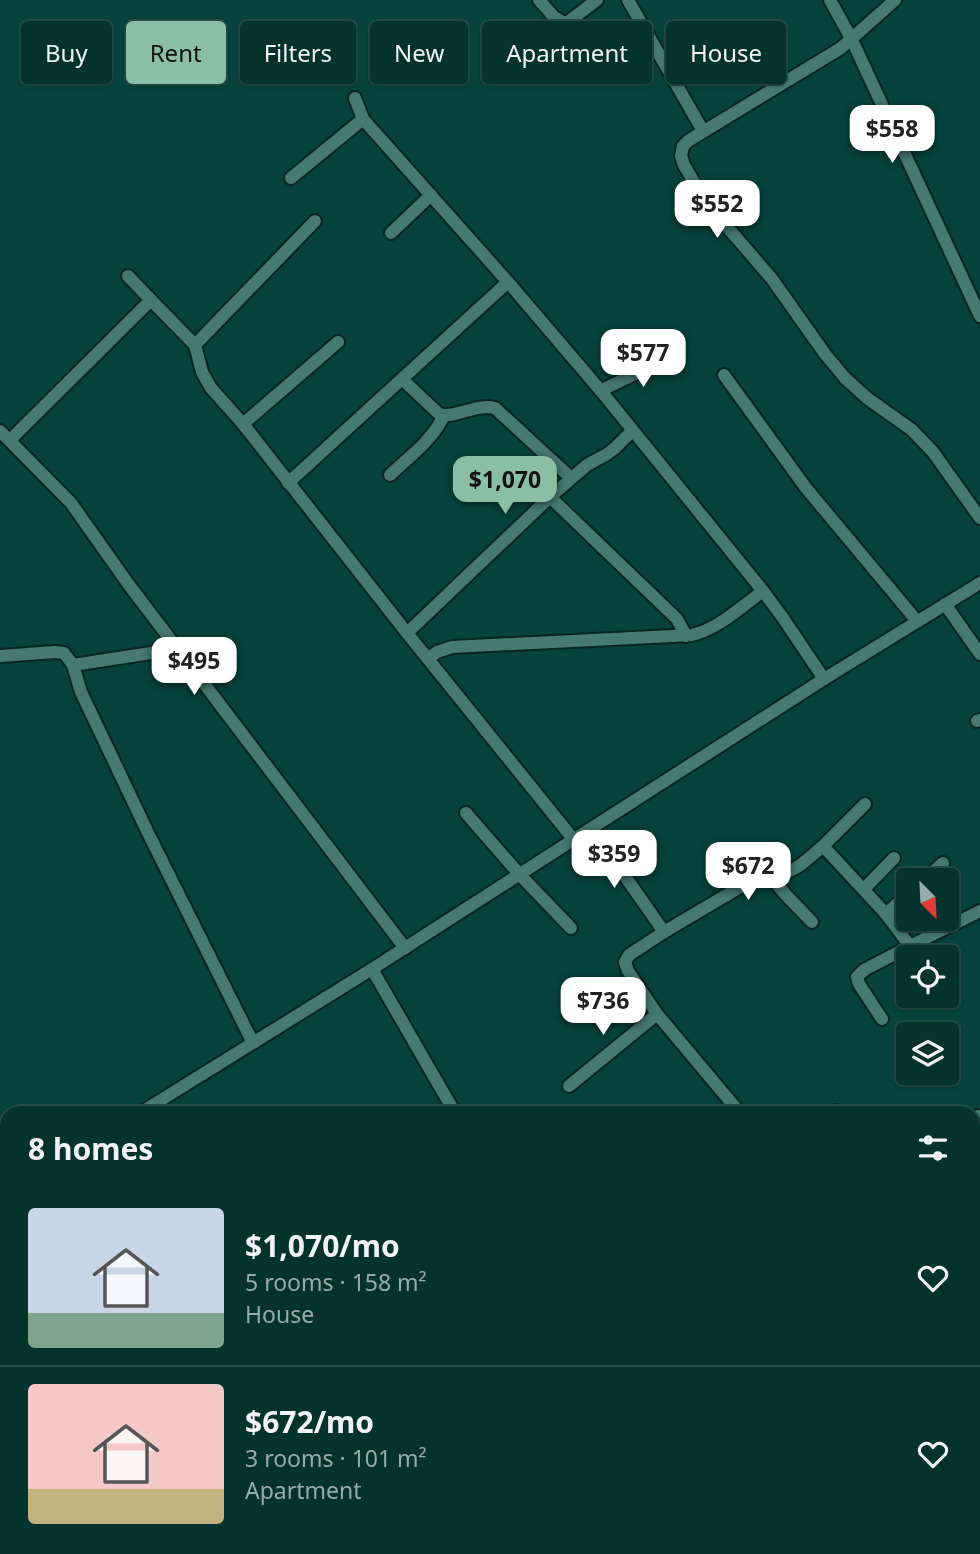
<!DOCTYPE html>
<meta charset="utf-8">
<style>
body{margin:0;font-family:"Noto Sans",sans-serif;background:#123e39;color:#f1f3f6;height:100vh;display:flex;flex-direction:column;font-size:26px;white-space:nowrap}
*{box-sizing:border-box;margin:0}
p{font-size:23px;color:#97aaaa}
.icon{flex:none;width:38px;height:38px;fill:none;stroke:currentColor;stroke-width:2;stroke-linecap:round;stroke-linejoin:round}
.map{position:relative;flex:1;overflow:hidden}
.drawer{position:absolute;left:0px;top:1106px;width:980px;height:448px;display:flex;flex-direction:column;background:#04322d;border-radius:21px 21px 0 0;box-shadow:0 2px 5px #0004,0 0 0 2px #254d49}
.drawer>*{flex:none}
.banner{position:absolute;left:21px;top:21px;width:938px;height:63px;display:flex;gap:14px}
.needle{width:46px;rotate:156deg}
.controls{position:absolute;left:896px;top:868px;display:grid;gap:14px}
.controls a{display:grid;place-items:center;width:63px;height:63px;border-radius:7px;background:#04322d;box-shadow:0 2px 5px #0004,0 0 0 2px #254d49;font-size:35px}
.price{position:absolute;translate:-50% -60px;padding:0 16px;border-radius:14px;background:#fff;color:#222;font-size:23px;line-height:46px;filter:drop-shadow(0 2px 4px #0008)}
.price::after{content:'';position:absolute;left:50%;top:42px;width:21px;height:16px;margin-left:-10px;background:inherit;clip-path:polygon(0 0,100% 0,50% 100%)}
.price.active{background:#8abfa5;color:#111}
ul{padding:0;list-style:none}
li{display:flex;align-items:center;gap:21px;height:175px;padding:0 28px}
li+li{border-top:2px solid #254d49}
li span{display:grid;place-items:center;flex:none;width:196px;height:140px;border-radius:7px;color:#555}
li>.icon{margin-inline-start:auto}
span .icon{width:84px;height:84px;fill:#fffc;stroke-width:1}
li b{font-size:30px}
h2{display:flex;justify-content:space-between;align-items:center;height:84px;padding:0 28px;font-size:30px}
.chip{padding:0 24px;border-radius:7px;background:#04322d;box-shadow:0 2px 5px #0004,0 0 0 2px #254d49;font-size:24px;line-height:63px}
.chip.active{background:#8abfa5;color:#111}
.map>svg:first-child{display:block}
.built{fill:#1e5049}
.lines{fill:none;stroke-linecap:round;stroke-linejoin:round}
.service-casing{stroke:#092622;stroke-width:10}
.minor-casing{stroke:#092622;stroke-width:16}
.tertiary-casing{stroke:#092622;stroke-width:19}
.service{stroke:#457971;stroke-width:6}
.minor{stroke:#457971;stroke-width:12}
.tertiary{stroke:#457971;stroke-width:16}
</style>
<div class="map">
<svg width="980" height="1554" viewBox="0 0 980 1554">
<rect width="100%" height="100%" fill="#06433c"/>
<!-- built -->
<path class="built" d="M7 1499V1547H176L181 1554H0V1500Z"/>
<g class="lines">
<defs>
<path id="service" d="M352 1554 361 1547"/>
<g id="minor">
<path d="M539 0 554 17 576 30 598 54"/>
<path d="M628 0 703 131"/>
<path d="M830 0 852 40 980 316"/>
<path d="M895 0 841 48 688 141 683 146 681 156 684 165 695 184 723 222 772 279 825 354 845 378 867 398 912 430 933 452 980 518"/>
<path d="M565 24 597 0"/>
<path d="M355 98 363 119 508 282 601 391 763 591 783 618 824 679"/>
<path d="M291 178 363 119"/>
<path d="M391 233 431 195"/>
<path d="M128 276 151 300"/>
<path d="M195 345 315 221"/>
<path d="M724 375 806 488 917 621"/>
<path d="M403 380 439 414C457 419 475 403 495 408L571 478"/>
<path d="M601 391C621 379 644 373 662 356"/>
<path d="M243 424 338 342"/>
<path d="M0 431 71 503 129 585 405 948"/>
<path d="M10 440 151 300 195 345 202 372 211 388 243 424 407 633 574 840"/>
<path d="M390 475C409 457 433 440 444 415"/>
<path d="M288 483 508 282"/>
<path d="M550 497 677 619 686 636"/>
<path d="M945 604 980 654"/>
<path d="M407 633 550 497 587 465 607 454 615 448 632 431"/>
<path d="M0 656 55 652 64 653 73 665 151 653 175 645"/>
<path d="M428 659 437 652 452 647 692 635C718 629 741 607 763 591"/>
<path d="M73 665 81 692 148 833 253 1043"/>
<path d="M977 721 980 720"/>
<path d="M466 813 520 875 571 928"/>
<path d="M592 829 664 932"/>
<path d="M823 846 865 804"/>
<path d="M769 875 786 895 812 922"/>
<path d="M924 880 943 863"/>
<path d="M864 889 894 858"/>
<path d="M886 914 908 894"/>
<path d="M372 969 455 1113"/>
<path d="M882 1019 859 984 857 977 864 970 910 946"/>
<path d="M569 1086 657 1014"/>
<path d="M140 1113 372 969 824 679 980 583"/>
<path d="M740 1113 657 1014 628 971 625 962 629 955 664 932 747 883C760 876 773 876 786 872 800 868 812 855 823 846L886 914 910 946 980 911"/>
<path d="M825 1113 836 1111 840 1113"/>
<path d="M973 1117 980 1116"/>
<path d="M0 1193 7 1189"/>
<path d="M0 1356 7 1353"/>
<path d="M973 1371 980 1370"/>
<path d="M0 1401 7 1417"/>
<path d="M973 1510 980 1508"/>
<path d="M709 1547 713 1554"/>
<path d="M966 1547 969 1554"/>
<path d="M647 1554 657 1547"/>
<path d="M734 1554 743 1547"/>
</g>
<g id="tertiary">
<path d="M0 1484 7 1483"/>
<path d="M194 1547 198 1554"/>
</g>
</defs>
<!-- service casing -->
<use href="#service" class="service-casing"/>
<!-- minor casing -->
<use href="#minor" class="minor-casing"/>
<!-- tertiary casing -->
<use href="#tertiary" class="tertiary-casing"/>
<!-- service -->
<use href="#service" class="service"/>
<!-- minor -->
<use href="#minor" class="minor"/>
<!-- tertiary -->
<use href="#tertiary" class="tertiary"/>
</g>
</svg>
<div class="controls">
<a><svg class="needle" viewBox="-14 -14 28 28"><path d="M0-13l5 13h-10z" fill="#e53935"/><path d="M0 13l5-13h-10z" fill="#97aaaa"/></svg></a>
<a><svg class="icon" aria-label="locate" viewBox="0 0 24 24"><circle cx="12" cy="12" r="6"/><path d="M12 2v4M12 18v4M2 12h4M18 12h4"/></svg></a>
<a><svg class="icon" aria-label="layers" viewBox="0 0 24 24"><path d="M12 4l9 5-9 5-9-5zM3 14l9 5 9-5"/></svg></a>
</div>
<b class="price" style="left:892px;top:165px">$558</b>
<b class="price" style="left:717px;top:240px">$552</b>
<b class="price" style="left:643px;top:389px">$577</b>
<b class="price active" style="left:505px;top:516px">$1,070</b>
<b class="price" style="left:194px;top:697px">$495</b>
<b class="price" style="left:614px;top:890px">$359</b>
<b class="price" style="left:748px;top:902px">$672</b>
<b class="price" style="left:603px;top:1037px">$736</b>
<div class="banner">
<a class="chip">Buy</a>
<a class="chip active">Rent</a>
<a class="chip">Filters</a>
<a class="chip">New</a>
<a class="chip">Apartment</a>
<a class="chip">House</a>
</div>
<section class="drawer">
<h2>8 homes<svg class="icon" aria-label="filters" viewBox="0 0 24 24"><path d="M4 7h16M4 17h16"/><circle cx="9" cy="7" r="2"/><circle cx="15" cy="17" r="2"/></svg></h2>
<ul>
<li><span style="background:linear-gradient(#c9d6e8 75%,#7fa58c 0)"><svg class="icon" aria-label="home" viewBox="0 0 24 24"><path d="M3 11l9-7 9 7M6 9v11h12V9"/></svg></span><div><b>$1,070/mo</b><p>5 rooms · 158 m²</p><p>House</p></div><svg class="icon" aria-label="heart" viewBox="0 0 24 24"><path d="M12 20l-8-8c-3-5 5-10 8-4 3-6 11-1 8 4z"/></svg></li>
<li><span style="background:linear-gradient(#f6c9c9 75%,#c2b280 0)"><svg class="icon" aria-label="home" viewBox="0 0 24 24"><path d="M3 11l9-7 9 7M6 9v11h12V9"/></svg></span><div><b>$672/mo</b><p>3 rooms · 101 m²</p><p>Apartment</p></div><svg class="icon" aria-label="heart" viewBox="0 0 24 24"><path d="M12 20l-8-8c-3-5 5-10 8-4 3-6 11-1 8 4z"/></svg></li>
</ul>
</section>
</div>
